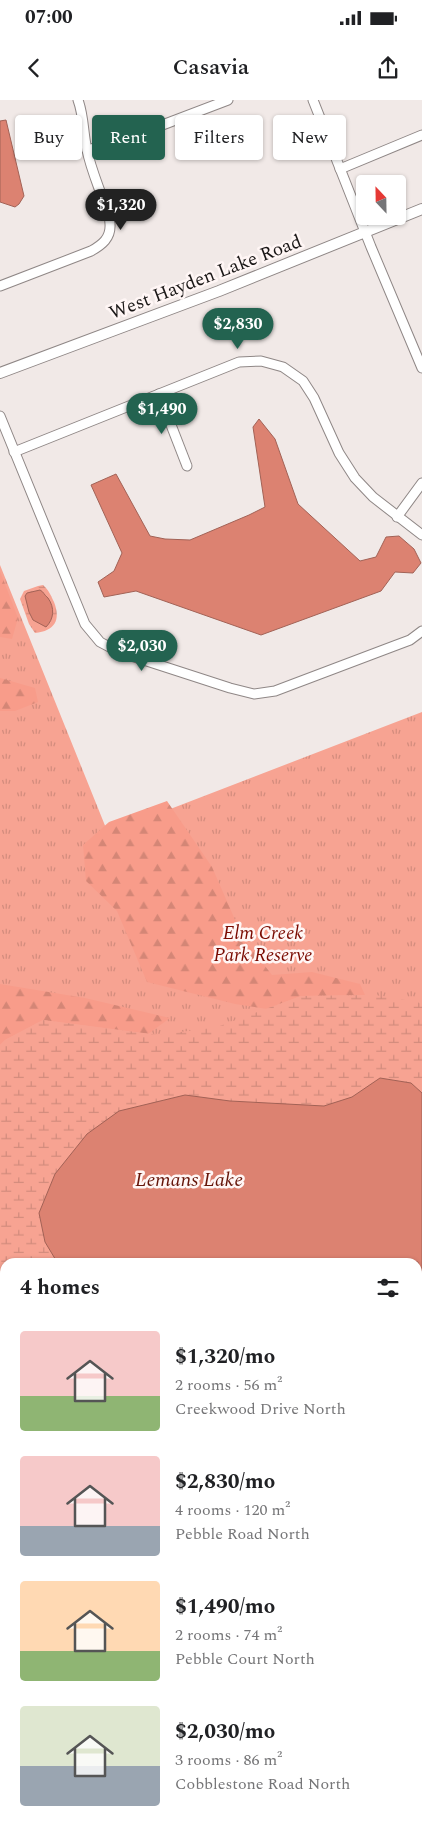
<!DOCTYPE html>
<meta charset="utf-8">
<style>
body{margin:0;font-family:Spectral,serif;background:#f6f6f6;color:#202124;height:100vh;display:flex;flex-direction:column;font-size:19px;white-space:nowrap}
*{box-sizing:border-box;margin:0}
p{font-size:16px;color:#757577}
.icon{flex:none;width:28px;height:28px;fill:none;stroke:currentColor;stroke-width:2;stroke-linecap:round;stroke-linejoin:round}
.map{position:relative;flex:1;overflow:hidden}
.side{position:absolute;left:0px;top:1158px;width:422px;height:571px;display:flex;flex-direction:column;background:#fff;border-radius:15px 15px 0 0;box-shadow:0 1px 4px #0004}
.side>*{flex:none}
.banner{position:absolute;left:15px;top:15px;width:392px;height:45px;display:flex;gap:10px}
.needle{width:32px;rotate:338deg}
.controls{position:absolute;left:356px;top:75px;display:grid;gap:10px}
.controls a{display:grid;place-items:center;width:50px;height:50px;border-radius:5px;background:#fff;box-shadow:0 1px 4px #0004;font-size:25px}
.price{position:absolute;translate:-50% -42px;padding:0 11px;border-radius:18px;background:#236350;color:#fff;font-size:16px;line-height:32px;filter:drop-shadow(0 1px 2px #0008)}
.price::after{content:'';position:absolute;left:50%;top:30px;width:15px;height:11px;margin-left:-8px;background:inherit;clip-path:polygon(0 0,100% 0,50% 100%)}
.price.selected{background:#222;color:#fff}
ul{padding:0;list-style:none}
li{display:flex;align-items:center;gap:15px;height:125px;padding:0 20px}
li span{display:grid;place-items:center;flex:none;width:140px;height:100px;border-radius:5px;color:#555}
li>.icon{margin-inline-start:auto}
span .icon{width:60px;height:60px;fill:#fffc;stroke-width:1}
li b{font-size:21px}
h2{display:flex;justify-content:space-between;align-items:center;height:60px;padding:0 20px;font-size:21px}
.chip{padding:0 18px;border-radius:5px;background:#fff;box-shadow:0 1px 4px #0004;font-size:18px;line-height:45px}
.chip.selected{background:#236350;color:#fff}
.status{display:flex;justify-content:space-between;align-items:center;height:35px;padding:0 25px;background:#fff;direction:ltr}
.status svg{height:14px;fill:currentColor}
header{display:flex;justify-content:space-between;align-items:center;height:65px;padding:0 20px;background:#fff;font-size:22px;font-weight:600}
.map>svg:first-child{display:block}
.grass{fill:url(#grass-tufts)}
.forest{fill:url(#forest-firs)}
.wetland{fill:url(#wetland-marsh)}
.water{fill:#dc8271;stroke:#a26256}
.lines{fill:none;stroke-linecap:round;stroke-linejoin:round}
.stream{stroke:#a26256;stroke-width:2.5}
.minor-casing{stroke:#8f8786;stroke-width:11}
.major-casing{stroke:#8f8786;stroke-width:12}
.minor{stroke:#fff;stroke-width:9}
.major{stroke:#fff;stroke-width:10}
.labels{text-anchor:middle;stroke-width:5;stroke-linejoin:round;paint-order:stroke}
.street-label{font-size:19px;fill:#1a1716;stroke:#fff6f5}
.park-label{font-size:19px;font-style:italic;fill:#7a0a00;stroke:#fff6f5}
.water-label{font-size:20px;font-style:italic;fill:#661509;stroke:#fff6f5}
</style>
<div class="status"><b>07:00</b><svg viewBox="0 0 49 12"><path d="M0 12V9h3v3zM5 12V6h3v6zM10 12V3h3v9zM15 12V0h3v12zM26 1h20v11H26zM47 4h2v5h-2z"/></svg></div>
<header><svg class="icon" aria-label="back" viewBox="0 0 24 24"><path d="M15 5l-7 7 7 7"/></svg>Casavia<svg class="icon" aria-label="share" viewBox="0 0 24 24"><path d="M12 15V3M7 8l5-5 5 5M5 13v7h14v-7"/></svg></header>
<div class="map">
<svg width="422" height="1728" viewBox="0 0 422 1728">
<defs>
<pattern id="grass-tufts" width="24" height="20" patternUnits="userSpaceOnUse" patternTransform="scale(1.25)"><rect width="24" height="20" fill="#f7a392"/><path d="M3 7l-1-3M5 7V3M7 7l1-3M15 17l-1-3M17 17v-4M19 17l1-3" fill="none" stroke="#d38c7d"/></pattern>
<pattern id="forest-firs" width="22" height="20" patternUnits="userSpaceOnUse" patternTransform="scale(1.25)"><rect width="22" height="20" fill="#f89c8a"/><path d="M5 1l3.5 6h-7zM16 11l3.5 6h-7z" fill="#d48676"/></pattern>
<pattern id="wetland-marsh" width="20" height="14" patternUnits="userSpaceOnUse" patternTransform="scale(1.25)"><rect width="20" height="14" fill="#f7a392"/><path d="M1 5h8M5 5V1M11 12h8M15 12V8" fill="none" stroke="#d38c7d"/></pattern>
</defs>
<rect width="100%" height="100%" fill="#f1e9e7"/>
<!-- grass -->
<path class="grass" d="M0 465 108 733 422 612V993L5 1162V1724H418V1495L422 1494V1728H0Z"/>
<!-- forest -->
<g class="forest">
<path d="M0 471 18 518 12 539 0 537Z"/>
<path d="M0 578 35 588 38 602 15 611H0Z"/>
<path d="M167 701 212 767 243 838 272 875 312 872 360 884 365 895 301 896 267 909 235 904 147 882 117 811 86 781 83 745 109 722Z"/>
<path d="M0 884 85 898 170 918 148 934 43 920 5 940 0 945Z"/>
<path d="M0 1234 5 1237V1394H0Z"/>
<path d="M5 1444V1685L0 1674V1446Z"/>
<path d="M422 1548V1728H371V1724H418V1549Z"/>
<path d="M23 1724H263L267 1728H25Z"/>
</g>
<!-- wetland -->
<g class="wetland">
<path d="M43 485C49 490 51 496 54 502 61 520 55 531 35 533L29 524 20 499 24 491 38 486Z"/>
<path d="M375 895 418 902 422 905V1548L418 1549V1162H5V1237L0 1234V945L5 940 43 920 159 935 217 927 301 896Z"/>
<path d="M52 1724H104L110 1728H54Z"/>
<path d="M263 1724H371V1728H267Z"/>
</g>
<!-- water -->
<g class="water">
<path d="M6 20 24 96 19 104 15 107 0 102V21Z"/>
<path d="M259 319 275 339 298 404 360 461 376 457 386 437 399 436 414 449 421 463 413 473 395 472 381 491 261 535 136 491 104 497 98 482 114 471 122 453 91 385 116 374 150 436 165 439 190 440 249 415 265 407 253 327Z"/>
<path d="M40 490C44 492 44 495 48 498 55 508 54 519 46 527L33 520 29 512 25 496 27 493Z"/>
<path d="M380 978 411 983 422 993V1494L418 1495V1162H57L45 1142 39 1113 55 1074 87 1034 119 1011 185 995 230 1001 324 1006 352 997Z"/>
</g>
<g class="lines">
<!-- stream -->
<path class="stream" d="M314 1724 315 1728"/>
<defs>
<g id="minor">
<path d="M313 0 371 147 422 268"/>
<path d="M87 50 123 40 228 0"/>
<path d="M340 69 422 35"/>
<path d="M0 186 91 151C102 145 111 138 110 124 110 114 105 104 101 94 96 80 90 65 87 50 83 33 84 16 78 0"/>
<path d="M159 294 187 366"/>
<path d="M0 316 85 524 100 542 119 552 230 588 254 594 275 591 394 546 410 540 422 531"/>
<path d="M14 352 239 262 261 261 283 267 303 281 314 298 339 353 355 378 373 397 422 435"/>
<path d="M397 417 422 383"/>
</g>
<path id="major" d="M0 273 219 191 422 109"/>
</defs>
<!-- minor casing -->
<use href="#minor" class="minor-casing"/>
<!-- major casing -->
<use href="#major" class="major-casing"/>
<!-- minor -->
<use href="#minor" class="minor"/>
<!-- major -->
<use href="#major" class="major"/>
</g>
<g class="labels">
<!-- street labels -->
<g class="street-label">
<text transform="translate(205 176) rotate(-21)" y="7">West Hayden Lake Road</text>
</g>
<!-- park labels -->
<g class="park-label">
<text x="263" y="839">Elm Creek<tspan x="263" dy="22">Park Reserve</tspan></text>
</g>
<!-- water labels -->
<g class="water-label">
<text x="189" y="1086">Lemans Lake</text>
</g>
</g>
</svg>
<div class="controls">
<a><svg class="needle" viewBox="-14 -14 28 28"><path d="M0-13l5 13h-10z" fill="#e53935"/><path d="M0 13l5-13h-10z" fill="#757577"/></svg></a>
</div>
<b class="price selected" style="left:121px;top:131px">$1,320</b>
<b class="price" style="left:238px;top:250px">$2,830</b>
<b class="price" style="left:162px;top:335px">$1,490</b>
<b class="price" style="left:142px;top:572px">$2,030</b>
<div class="banner">
<a class="chip">Buy</a>
<a class="chip selected">Rent</a>
<a class="chip">Filters</a>
<a class="chip">New</a>
</div>
<section class="side">
<h2>4 homes<svg class="icon" aria-label="filters" viewBox="0 0 24 24"><path d="M4 7h16M4 17h16"/><circle cx="9" cy="7" r="2"/><circle cx="15" cy="17" r="2"/></svg></h2>
<ul>
<li><span style="background:linear-gradient(#f6c9c9 65%,#8fb573 0)"><svg class="icon" aria-label="home" viewBox="0 0 24 24"><path d="M3 11l9-7 9 7M6 9v11h12V9"/></svg></span><div><b>$1,320/mo</b><p>2 rooms · 56 m²</p><p>Creekwood Drive North</p></div></li>
<li><span style="background:linear-gradient(#f6c9c9 70%,#9aa5b1 0)"><svg class="icon" aria-label="home" viewBox="0 0 24 24"><path d="M3 11l9-7 9 7M6 9v11h12V9"/></svg></span><div><b>$2,830/mo</b><p>4 rooms · 120 m²</p><p>Pebble Road North</p></div></li>
<li><span style="background:linear-gradient(#ffd9b3 70%,#8fb573 0)"><svg class="icon" aria-label="home" viewBox="0 0 24 24"><path d="M3 11l9-7 9 7M6 9v11h12V9"/></svg></span><div><b>$1,490/mo</b><p>2 rooms · 74 m²</p><p>Pebble Court North</p></div></li>
<li><span style="background:linear-gradient(#dfe7d0 60%,#9aa5b1 0)"><svg class="icon" aria-label="home" viewBox="0 0 24 24"><path d="M3 11l9-7 9 7M6 9v11h12V9"/></svg></span><div><b>$2,030/mo</b><p>3 rooms · 86 m²</p><p>Cobblestone Road North</p></div></li>
</ul>
</section>
</div>
